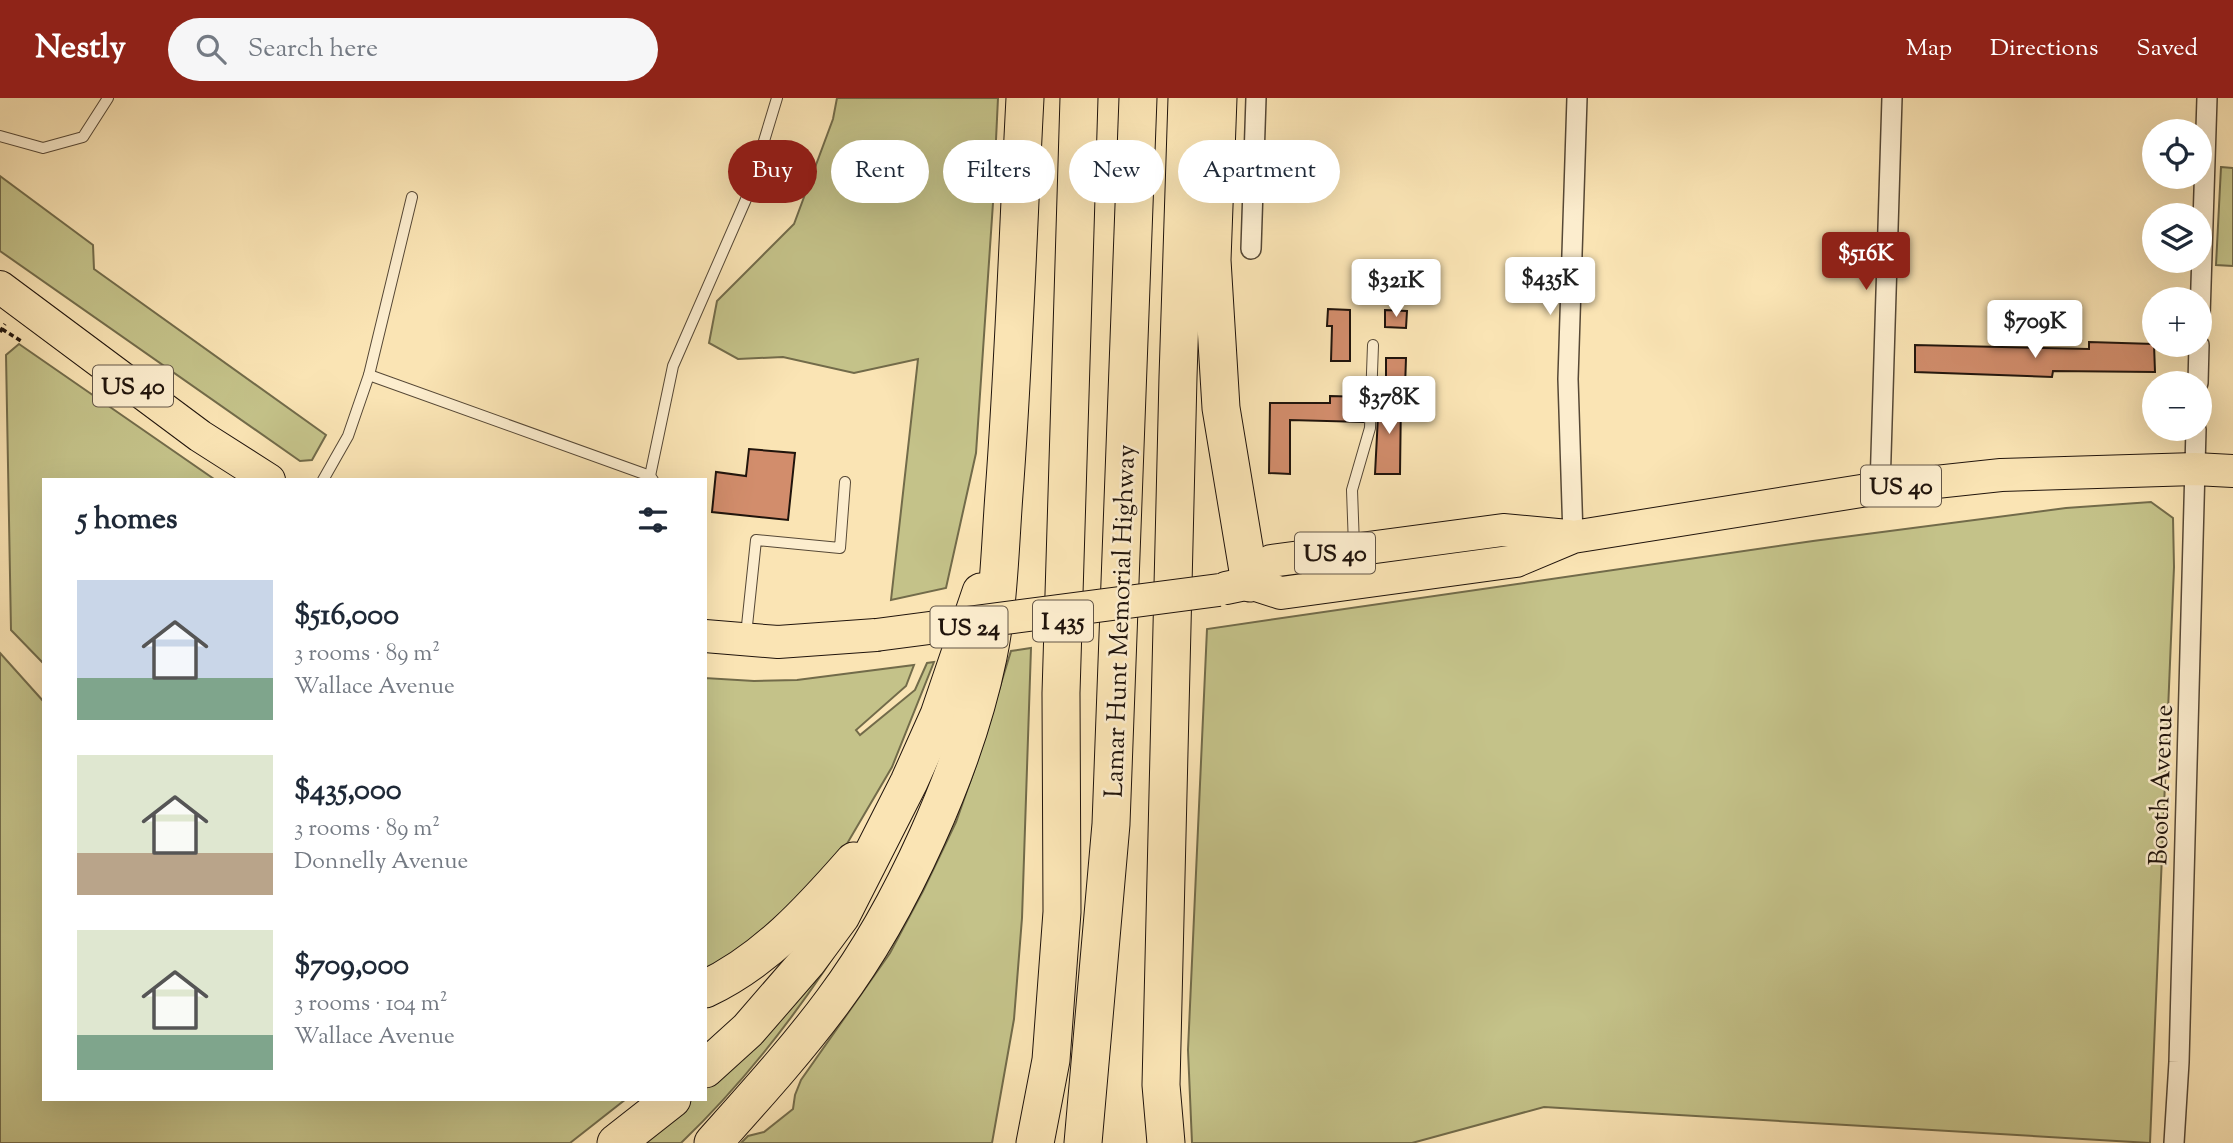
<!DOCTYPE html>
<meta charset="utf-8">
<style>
body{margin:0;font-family:"Sorts Mill Goudy",serif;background:#f6f6f7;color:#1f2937;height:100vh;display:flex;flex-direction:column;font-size:26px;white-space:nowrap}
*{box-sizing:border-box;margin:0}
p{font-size:23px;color:#747a83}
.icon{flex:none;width:38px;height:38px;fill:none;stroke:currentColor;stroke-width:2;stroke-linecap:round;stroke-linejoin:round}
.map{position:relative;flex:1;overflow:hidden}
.panel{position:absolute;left:42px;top:380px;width:665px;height:623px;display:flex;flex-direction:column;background:#fff;border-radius:0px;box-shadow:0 7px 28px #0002}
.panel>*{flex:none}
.top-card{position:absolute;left:728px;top:42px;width:665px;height:63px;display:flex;gap:14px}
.fabs{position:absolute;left:2142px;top:21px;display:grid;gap:14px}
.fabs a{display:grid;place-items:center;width:70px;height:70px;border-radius:50%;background:#fff;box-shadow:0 7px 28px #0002;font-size:35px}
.price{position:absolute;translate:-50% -60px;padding:0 16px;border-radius:7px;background:#fff;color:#222;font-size:23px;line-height:46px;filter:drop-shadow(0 2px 4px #0008)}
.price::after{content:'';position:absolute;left:50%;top:42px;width:21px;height:16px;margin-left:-10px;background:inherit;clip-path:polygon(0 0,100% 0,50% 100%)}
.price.selected{background:#8f2418;color:#fff}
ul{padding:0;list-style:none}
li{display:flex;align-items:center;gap:21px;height:175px;padding:0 35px}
li span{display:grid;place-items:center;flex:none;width:196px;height:140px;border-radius:0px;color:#555}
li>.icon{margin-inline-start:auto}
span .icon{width:84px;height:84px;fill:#fffc;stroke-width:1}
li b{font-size:30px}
h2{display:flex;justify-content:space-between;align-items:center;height:84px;padding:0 35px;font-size:30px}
.tag{padding:0 24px;border-radius:32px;background:#fff;box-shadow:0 7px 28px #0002;font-size:24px;line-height:63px}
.tag.selected{background:#8f2418;color:#fff}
header{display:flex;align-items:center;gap:42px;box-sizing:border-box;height:98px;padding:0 35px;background:#8f2418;color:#fff}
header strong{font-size:33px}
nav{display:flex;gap:38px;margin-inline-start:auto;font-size:24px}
.search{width:490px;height:63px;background:#f6f6f7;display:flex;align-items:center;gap:18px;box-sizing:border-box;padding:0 24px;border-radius:38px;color:#747a83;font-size:26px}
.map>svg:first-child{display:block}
.green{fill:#c4c289;stroke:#726b4a;stroke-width:2}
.building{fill:#d28d6c;stroke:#20140c;stroke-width:2}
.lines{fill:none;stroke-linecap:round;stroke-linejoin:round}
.lane-casing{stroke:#564836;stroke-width:12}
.street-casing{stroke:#564836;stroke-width:22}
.primary-casing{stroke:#20140c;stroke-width:34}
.highway-casing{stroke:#20140c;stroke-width:39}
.path{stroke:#20140c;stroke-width:3.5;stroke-dasharray:5 3.5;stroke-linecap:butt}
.lane{stroke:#fcedce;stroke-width:10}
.street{stroke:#fcedce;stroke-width:19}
.primary{stroke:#fae4b4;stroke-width:32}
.highway{stroke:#fae4b4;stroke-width:37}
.primary-bridge-casing{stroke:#20140c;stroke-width:34;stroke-linecap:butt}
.primary-bridge{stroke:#fae4b4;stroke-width:32}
.labels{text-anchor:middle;stroke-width:5;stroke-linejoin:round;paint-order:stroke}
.shield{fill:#fcedce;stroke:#625546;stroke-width:2}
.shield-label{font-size:24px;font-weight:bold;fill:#20140c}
.street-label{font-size:26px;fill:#20140c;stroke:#fcedce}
</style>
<header>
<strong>Nestly</strong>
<div class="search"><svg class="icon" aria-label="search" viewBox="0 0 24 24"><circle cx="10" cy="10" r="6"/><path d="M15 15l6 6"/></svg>Search here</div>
<nav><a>Map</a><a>Directions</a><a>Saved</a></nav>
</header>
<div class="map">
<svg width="2233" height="1045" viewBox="0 0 2233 1045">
<rect width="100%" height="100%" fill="#fae4b4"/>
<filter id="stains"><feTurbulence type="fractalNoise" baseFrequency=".00286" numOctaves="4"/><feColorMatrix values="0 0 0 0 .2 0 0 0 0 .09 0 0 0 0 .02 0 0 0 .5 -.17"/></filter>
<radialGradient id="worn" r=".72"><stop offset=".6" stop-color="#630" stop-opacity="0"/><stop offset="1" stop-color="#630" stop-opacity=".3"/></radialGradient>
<!-- green -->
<g class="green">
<path d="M837 0H998L993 105 976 355 946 490 891 502 918 261 854 275 783 259 738 261 709 245 717 203 794 126 833 21Z"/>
<path d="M2221 69 2233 70V168L2216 167Z"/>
<path d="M0 78 93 147 94 171 326 337 312 362 300 363 0 153Z"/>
<path d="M19 246 214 381 44 382V566L11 532 6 257Z"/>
<path d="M2151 404 2173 420 2174 469 2150 1045 1544 1009 1412 1045H1192L1188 952 1207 531 1813 443 2066 410Z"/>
<path d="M1031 550 1022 820 1014 921 992 1045H741L748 1038 764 1034 793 1011 795 997 801 982 890 855 923 793 956 724 975 670 1011 553Z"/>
<path d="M0 555 44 604V1001H626L570 1045H0Z"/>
<path d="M934 564 892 669 841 756 782 820 705 876V580L754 583 797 582 914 567 906 588 856 632 860 637 915 592 927 565Z"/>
<path d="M857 822C807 903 750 979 681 1045H624L680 1001H705V978Z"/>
</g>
<!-- building -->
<g class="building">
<path d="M1328 211 1350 212V263H1331L1332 228H1327Z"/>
<path d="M1385 212 1407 213 1406 230 1385 229Z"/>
<path d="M2089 244 2154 246 2155 274 2053 273 2052 279 1915 274V247L2089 251Z"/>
<path d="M1386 260H1406L1405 290 1386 289Z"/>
<path d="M1330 298 1364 299 1363 324 1290 322V376L1269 375 1270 305H1330Z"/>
<path d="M1379 299H1401L1400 376H1375Z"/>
<path d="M749 351 795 355 788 422 712 414 716 374 746 378Z"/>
</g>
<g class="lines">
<defs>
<g id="lane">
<path d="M0 38 43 50 83 39 108 0"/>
<path d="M369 277 650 378 653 382"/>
<path d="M650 378 673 268 747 99 777 0"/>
<path d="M323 382 348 338 369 277 412 99"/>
<path d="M1354 448 1352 392 1370 330 1373 247"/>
<path d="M746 537 756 442 840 450 845 384"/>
</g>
<g id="street">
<path d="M1251 151 1256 0"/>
<path d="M2200 218 2207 0"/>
<path d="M2198 285 2199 247"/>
<path d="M1880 390 1892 0"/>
<path d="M1573 439 1568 281 1577 0"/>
<path d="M2174 1045 2179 964 2196 331"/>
</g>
<g id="primary">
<path d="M0 189 200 338 269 382"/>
<path d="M1250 485 1271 463 1503 432 1568 438"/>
<path d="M1226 490 1250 485 1281 495 1516 463 1573 439 1880 390 2001 377 2195 371 2233 373"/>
<path d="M705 538 778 544 876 537"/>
</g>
<g id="highway">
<path d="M1218 0 1212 162 1221 310 1250 485"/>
<path d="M705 891C765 863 811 812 854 763"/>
<path d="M705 971 748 932 807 864 841 818 909 684 939 617 981 494"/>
<path d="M616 1045 672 1001"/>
<path d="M713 1045C754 999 796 953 833 903 901 812 965 670 988 559 999 506 1000 450 1004 396 1014 264 1018 132 1025 0"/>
<path d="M1035 1045 1051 962 1062 814 1061 595 1079 0"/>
<path d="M1083 1045 1111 726 1138 0"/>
<path d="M1166 1045 1161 987 1178 279 1187 0"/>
</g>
</defs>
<!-- lane casing -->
<use href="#lane" class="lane-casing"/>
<!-- street casing -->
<use href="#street" class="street-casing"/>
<!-- primary casing -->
<use href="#primary" class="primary-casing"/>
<!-- highway casing -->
<use href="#highway" class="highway-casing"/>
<!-- path -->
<g class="path">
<path d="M2 231 21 243"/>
<path d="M0 234 5 226"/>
</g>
<!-- lane -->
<use href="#lane" class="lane"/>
<!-- street -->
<use href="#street" class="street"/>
<!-- primary -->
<use href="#primary" class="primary"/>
<!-- highway -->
<use href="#highway" class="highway"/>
<defs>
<path id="primary-bridge" d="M876 537 1219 492"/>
</defs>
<!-- primary-bridge casing -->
<use href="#primary-bridge" class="primary-bridge-casing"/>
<!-- primary-bridge -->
<use href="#primary-bridge" class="primary-bridge"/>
</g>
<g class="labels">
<!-- shield labels -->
<g class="shield">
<rect x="93" y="267.5" width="80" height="41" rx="5"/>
<rect x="1861" y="367.5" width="80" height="41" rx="5"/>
<rect x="1295" y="434.5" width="80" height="41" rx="5"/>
<rect x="1033" y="502.5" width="60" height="41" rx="5"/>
<rect x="930.5" y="508.5" width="77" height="41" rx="5"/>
</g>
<g class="shield-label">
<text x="133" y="296">US 40</text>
<text x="1901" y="396">US 40</text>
<text x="1335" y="463">US 40</text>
<text x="1063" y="531">I 435</text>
<text x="969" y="537">US 24</text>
</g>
<!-- street labels -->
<g class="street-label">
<text transform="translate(1119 523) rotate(-88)" y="9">Lamar Hunt Memorial Highway</text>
<text transform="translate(2160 687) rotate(-88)" y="9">Booth Avenue</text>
</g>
</g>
<rect width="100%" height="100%" filter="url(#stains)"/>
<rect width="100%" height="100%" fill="url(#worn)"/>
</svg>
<div class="fabs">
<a><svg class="icon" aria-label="locate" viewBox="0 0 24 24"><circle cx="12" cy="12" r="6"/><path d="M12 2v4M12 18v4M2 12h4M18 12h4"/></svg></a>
<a><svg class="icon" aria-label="layers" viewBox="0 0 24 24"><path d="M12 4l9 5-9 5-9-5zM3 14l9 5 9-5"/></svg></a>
<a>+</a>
<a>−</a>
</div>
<b class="price selected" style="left:1866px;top:194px">$516K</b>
<b class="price" style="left:1550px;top:219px">$435K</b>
<b class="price" style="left:1396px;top:221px">$321K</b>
<b class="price" style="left:2035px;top:262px">$709K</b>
<b class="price" style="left:1389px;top:338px">$378K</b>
<div class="top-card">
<a class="tag selected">Buy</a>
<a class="tag">Rent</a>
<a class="tag">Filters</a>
<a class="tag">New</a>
<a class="tag">Apartment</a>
</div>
<section class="panel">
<h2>5 homes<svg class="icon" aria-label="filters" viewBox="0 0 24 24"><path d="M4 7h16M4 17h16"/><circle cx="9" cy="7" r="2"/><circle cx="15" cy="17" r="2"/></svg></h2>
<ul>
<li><span style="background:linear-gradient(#c9d6e8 70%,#7fa58c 0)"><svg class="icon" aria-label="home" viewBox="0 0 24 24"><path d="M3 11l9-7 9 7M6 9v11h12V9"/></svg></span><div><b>$516,000</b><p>3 rooms · 89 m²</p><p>Wallace Avenue</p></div></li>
<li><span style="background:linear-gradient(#dfe7d0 70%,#b9a48a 0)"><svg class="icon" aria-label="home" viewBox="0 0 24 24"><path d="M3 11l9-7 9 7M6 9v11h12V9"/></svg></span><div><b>$435,000</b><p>3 rooms · 89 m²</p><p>Donnelly Avenue</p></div></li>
<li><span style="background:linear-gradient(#dfe7d0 75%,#7fa58c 0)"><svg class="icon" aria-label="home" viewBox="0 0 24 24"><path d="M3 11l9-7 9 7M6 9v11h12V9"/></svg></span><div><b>$709,000</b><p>3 rooms · 104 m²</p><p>Wallace Avenue</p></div></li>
</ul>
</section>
</div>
